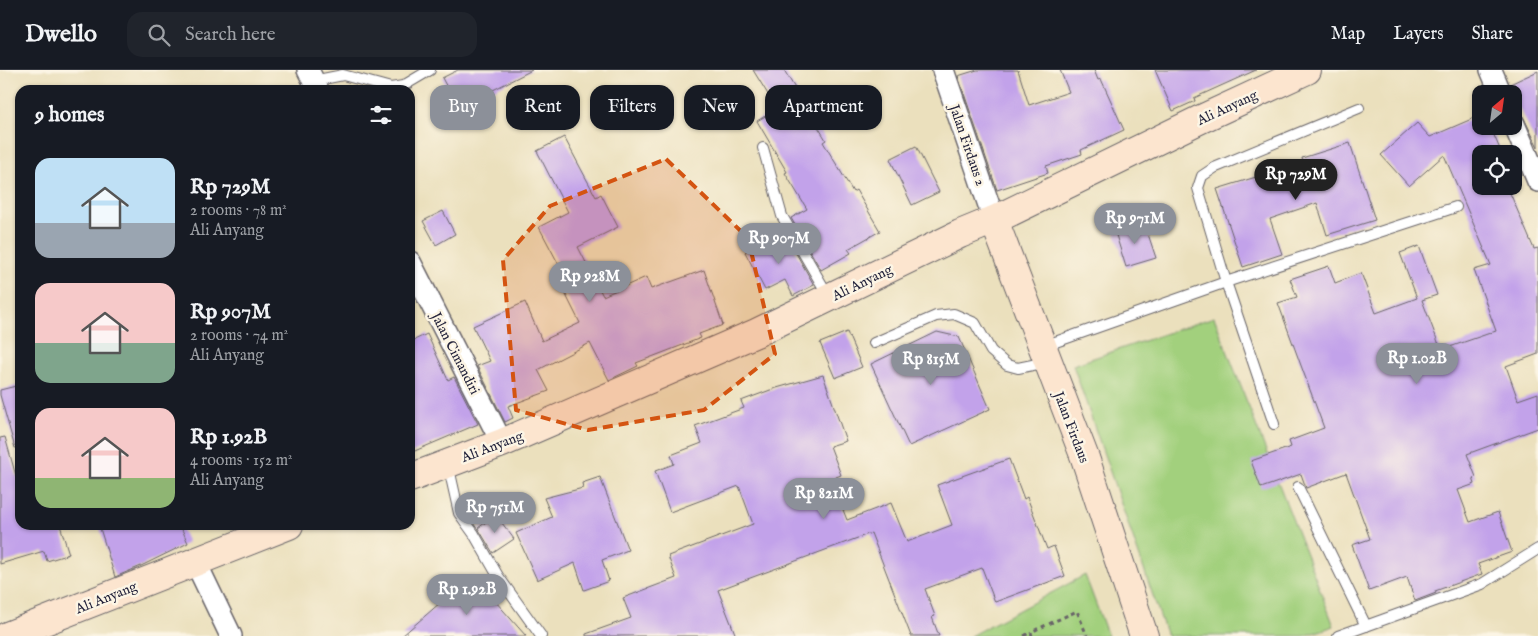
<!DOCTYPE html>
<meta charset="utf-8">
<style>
body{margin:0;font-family:"IM FELL English",serif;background:#20242c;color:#f1f3f6;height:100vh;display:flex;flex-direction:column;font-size:19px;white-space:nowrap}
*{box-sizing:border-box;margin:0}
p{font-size:16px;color:#9ea1a6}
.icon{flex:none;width:28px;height:28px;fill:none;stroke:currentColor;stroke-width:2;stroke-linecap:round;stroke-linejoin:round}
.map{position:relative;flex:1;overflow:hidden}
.side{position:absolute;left:15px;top:15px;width:400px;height:445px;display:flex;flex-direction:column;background:#171b24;border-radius:15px;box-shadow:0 1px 4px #0004}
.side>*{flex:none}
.banner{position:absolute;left:430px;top:15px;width:475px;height:45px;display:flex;gap:10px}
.needle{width:32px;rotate:29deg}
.controls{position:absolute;left:1472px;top:15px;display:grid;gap:10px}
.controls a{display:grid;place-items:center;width:50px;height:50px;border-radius:10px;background:#171b24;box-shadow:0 1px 4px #0004;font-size:25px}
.price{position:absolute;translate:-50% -42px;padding:0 11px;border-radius:18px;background:#8c9099;color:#fff;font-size:16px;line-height:32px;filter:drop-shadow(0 1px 2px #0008)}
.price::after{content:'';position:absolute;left:50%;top:30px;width:15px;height:11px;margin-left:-8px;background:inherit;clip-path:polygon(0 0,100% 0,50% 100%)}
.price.on{background:#222;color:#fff}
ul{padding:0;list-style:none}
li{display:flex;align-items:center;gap:15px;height:125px;padding:0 20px}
li span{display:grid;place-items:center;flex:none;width:140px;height:100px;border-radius:15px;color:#555}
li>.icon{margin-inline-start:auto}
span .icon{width:60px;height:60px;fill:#fffc;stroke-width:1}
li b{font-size:21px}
h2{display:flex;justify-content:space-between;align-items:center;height:60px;padding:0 20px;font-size:21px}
.tag{padding:0 18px;border-radius:15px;background:#171b24;box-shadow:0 1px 4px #0004;font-size:18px;line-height:45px}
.tag.on{background:#8c9099;color:#fff}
header{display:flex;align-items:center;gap:30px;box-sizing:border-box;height:70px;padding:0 25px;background:#171b24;border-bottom:1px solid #363941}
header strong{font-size:24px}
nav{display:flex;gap:28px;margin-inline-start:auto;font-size:18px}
.search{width:350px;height:45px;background:#20242c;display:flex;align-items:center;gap:12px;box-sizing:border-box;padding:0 18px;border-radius:15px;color:#9ea1a6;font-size:19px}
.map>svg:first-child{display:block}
.green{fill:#a2d07d;stroke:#62795c}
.building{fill:#c2a2ea}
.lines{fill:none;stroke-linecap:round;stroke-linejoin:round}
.lane-casing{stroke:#686468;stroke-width:12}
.street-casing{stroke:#686468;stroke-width:24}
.secondary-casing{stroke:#686468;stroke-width:30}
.path{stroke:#686468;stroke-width:3;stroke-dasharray:4 4;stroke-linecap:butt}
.lane{stroke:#fff;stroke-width:10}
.street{stroke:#fff;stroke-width:21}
.secondary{stroke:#fce5cf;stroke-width:28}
.marked{fill:#d45411;fill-opacity:0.2;stroke:#d45411;stroke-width:4;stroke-dasharray:10 6;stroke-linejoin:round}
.labels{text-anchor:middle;stroke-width:5;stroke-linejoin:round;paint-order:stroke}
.street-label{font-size:14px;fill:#22223b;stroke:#fcf5e5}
</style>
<header>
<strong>Dwello</strong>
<div class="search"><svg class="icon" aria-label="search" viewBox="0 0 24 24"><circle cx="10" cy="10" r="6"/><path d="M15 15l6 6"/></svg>Search here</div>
<nav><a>Map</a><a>Layers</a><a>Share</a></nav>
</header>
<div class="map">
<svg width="1538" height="566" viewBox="0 0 1538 566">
<rect width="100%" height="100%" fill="#fcf5e5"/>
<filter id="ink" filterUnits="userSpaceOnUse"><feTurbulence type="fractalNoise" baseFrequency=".02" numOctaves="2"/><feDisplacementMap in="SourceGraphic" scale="10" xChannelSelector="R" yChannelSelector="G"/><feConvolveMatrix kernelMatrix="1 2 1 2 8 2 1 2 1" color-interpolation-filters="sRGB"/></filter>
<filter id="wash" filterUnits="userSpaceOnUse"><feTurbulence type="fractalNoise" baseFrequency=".0096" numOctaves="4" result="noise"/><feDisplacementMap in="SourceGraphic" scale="20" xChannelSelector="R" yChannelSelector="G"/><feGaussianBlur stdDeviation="1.12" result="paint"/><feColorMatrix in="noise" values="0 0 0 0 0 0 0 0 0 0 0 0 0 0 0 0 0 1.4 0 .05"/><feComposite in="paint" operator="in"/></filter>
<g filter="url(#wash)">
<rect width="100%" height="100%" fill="#ebe0bd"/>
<!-- green -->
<g class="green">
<path d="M1214 247 1334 556 1305 566H1167L1073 295Z"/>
<path d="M1085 505 1108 566H970Z"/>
</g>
<g id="blocks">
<!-- building -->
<g class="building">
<path d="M458 0H532L458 38 442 8Z"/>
<path d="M753 0H784L826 70 823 72 853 122 856 120 880 161 848 179 851 183 821 200 791 148 807 139 785 103 787 102 757 51 777 39Z"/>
<path d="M977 0H1018L1029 35 1069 22 1060 0H1094L1098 10 1101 9 1124 60 1081 80 1082 84 1046 96 1048 103 997 120 958 6Z"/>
<path d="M1155 0H1256L1194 28 1195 31 1173 41Z"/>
<path d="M1538 1V77L1514 28 1510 14Z"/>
<path d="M1481 45V56H1490L1502 84H1481V116H1507L1534 179 1538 178V284L1506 296 1518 330 1538 323V358L1467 384 1476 407 1473 408 1475 414 1458 420 1470 452 1498 442 1512 482 1478 494 1482 504 1435 521 1436 523 1415 531 1407 507 1369 521 1352 475 1370 469 1346 403 1306 418 1301 404 1261 418 1251 391 1291 377 1289 371 1324 358 1278 233 1297 227 1290 209 1329 196 1335 213 1361 203 1376 243 1417 228 1400 183 1419 176 1437 225 1422 230 1441 280 1496 261 1474 200 1491 195 1444 85 1409 116 1381 85 1417 53 1430 67Z"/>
<path d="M564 67 596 127 601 124 618 157 578 177 603 226 646 207 651 219 704 200 723 255 699 264 701 268 636 293 638 296 609 310 590 273 538 300 549 321 508 336 513 348 505 352 477 296 490 291 473 256 525 232 542 271 580 253 560 213 567 210 539 157 568 142 537 81Z"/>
<path d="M1350 73 1375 150 1327 165 1317 133 1270 149 1282 184 1243 197 1217 119 1256 107 1258 111 1304 96 1302 88Z"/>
<path d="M916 76 939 122 912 135 890 89Z"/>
<path d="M443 141 455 164 436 175 423 151Z"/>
<path d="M1144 152 1156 188 1126 197 1115 162Z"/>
<path d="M784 162 814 215 793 226 785 210 765 220 745 182Z"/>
<path d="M847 262 862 297 835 308 820 273Z"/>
<path d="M937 262 959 267 990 339 909 376 871 294Z"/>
<path d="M427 264 448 310 454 307 478 354 410 383V272Z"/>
<path d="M823 305 846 371 830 376 841 405 831 409 847 450 891 433 907 472 952 455 937 415 1009 389 1024 429 1027 427 1047 479 1054 476 1065 506 995 532 982 498 925 519 935 546 932 547 939 566H911L871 463 718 520 736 566H586V564L631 548 623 528 676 508 668 486 753 454 739 416 670 442 655 401 674 394 671 385 702 373 695 356 744 338 741 331 773 319Z"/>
<path d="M20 315V377L15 378 0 325V320Z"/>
<path d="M5 367 16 406 20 405V455H60L69 484 47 491 44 481 0 494V368Z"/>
<path d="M600 407 628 480 602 490 609 511 584 520 575 493 537 510 516 463 552 447 544 428 583 418 582 413Z"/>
<path d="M496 445 514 469 493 483 478 458Z"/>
<path d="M99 455H180L188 473 141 496 115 507Z"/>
<path d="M472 505 526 566H402Z"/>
</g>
</g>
</g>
<g filter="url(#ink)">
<use href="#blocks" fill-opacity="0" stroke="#686468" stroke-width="1"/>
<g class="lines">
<defs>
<g id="lane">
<path d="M313 11 343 5 391 18 403 16 430 0"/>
<path d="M763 78 782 146 825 220 833 222"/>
<path d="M874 273 936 246 954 244 975 253 991 281 1007 295 1018 298 1047 292"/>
<path d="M1044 276 1226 212 1198 118 1202 106 1214 98 1359 38"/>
<path d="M1274 354 1226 212 1456 137"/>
<path d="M448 394 459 443 474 464 498 506 541 566"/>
<path d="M1298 417 1366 556"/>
<path d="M1338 566 1482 514 1538 479"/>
</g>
<g id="street">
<path d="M308 0 318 20"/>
<path d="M943 0 994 150"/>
<path d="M1491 0 1501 24"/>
<path d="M1514 54 1538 111"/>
<path d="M410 192 502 373"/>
<path d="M195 491 231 566"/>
</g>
<g id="secondary">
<path d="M994 150 1085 388 1144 566"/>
<path d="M410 408 502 373 756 263 960 164 994 150 1199 50 1307 0"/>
<path d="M7 566 289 455"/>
</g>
</defs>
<!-- lane casing -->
<use href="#lane" class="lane-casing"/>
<!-- street casing -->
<use href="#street" class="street-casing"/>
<!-- secondary casing -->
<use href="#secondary" class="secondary-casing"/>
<!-- path -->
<g class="path">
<path d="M1024 566 1031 562"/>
<path d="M1032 566 1031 562 1077 541 1087 566"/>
</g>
<!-- lane -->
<use href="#lane" class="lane"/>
<!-- street -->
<use href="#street" class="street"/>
<!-- secondary -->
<use href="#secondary" class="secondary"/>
</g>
</g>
<!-- marked area -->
<path class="marked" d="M666 89 748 168 775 284 704 340 588 360 516 340 503 190 550 136Z"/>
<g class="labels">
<!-- street labels -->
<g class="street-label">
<text transform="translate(1227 37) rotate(-25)" y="5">Ali Anyang</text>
<text transform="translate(968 75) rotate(71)" y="5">Jalan Firdaus 2</text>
<text transform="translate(862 212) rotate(-26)" y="5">Ali Anyang</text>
<text transform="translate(456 283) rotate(63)" y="5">Jalan Cimandiri</text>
<text transform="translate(1072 357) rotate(69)" y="5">Jalan Firdaus</text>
<text transform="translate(492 376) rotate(-21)" y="5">Ali Anyang</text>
<text transform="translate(106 527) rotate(-22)" y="5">Ali Anyang</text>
</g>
</g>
</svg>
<div class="controls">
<a><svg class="needle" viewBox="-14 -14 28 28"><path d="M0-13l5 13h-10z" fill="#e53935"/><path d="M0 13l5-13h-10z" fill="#9ea1a6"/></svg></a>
<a><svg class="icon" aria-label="locate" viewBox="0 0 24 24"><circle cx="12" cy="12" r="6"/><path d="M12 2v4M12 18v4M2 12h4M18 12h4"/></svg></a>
</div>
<b class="price on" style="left:1296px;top:131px">Rp 729M</b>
<b class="price" style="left:1135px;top:175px">Rp 971M</b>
<b class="price" style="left:779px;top:195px">Rp 907M</b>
<b class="price" style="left:590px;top:233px">Rp 928M</b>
<b class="price" style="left:1417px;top:315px">Rp 1.02B</b>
<b class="price" style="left:931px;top:316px">Rp 815M</b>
<b class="price" style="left:824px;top:450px">Rp 821M</b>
<b class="price" style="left:495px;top:464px">Rp 751M</b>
<b class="price" style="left:467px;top:546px">Rp 1.92B</b>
<div class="banner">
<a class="tag on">Buy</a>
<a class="tag">Rent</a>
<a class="tag">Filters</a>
<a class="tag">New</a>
<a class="tag">Apartment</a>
</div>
<section class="side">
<h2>9 homes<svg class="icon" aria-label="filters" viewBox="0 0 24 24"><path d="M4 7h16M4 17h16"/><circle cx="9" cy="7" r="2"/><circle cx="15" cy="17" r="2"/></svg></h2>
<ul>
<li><span style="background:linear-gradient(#bfe0f5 65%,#9aa5b1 0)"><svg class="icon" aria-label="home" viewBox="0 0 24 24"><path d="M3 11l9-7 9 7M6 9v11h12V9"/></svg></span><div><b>Rp 729M</b><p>2 rooms · 78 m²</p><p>Ali Anyang</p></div></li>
<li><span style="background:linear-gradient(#f6c9c9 60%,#7fa58c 0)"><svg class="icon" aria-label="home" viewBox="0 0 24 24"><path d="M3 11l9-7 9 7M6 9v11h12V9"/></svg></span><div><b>Rp 907M</b><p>2 rooms · 74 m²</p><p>Ali Anyang</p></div></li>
<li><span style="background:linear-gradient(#f6c9c9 70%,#8fb573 0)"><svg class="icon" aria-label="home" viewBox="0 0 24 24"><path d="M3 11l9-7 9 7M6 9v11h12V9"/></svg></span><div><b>Rp 1.92B</b><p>4 rooms · 152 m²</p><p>Ali Anyang</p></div></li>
</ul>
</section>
</div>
